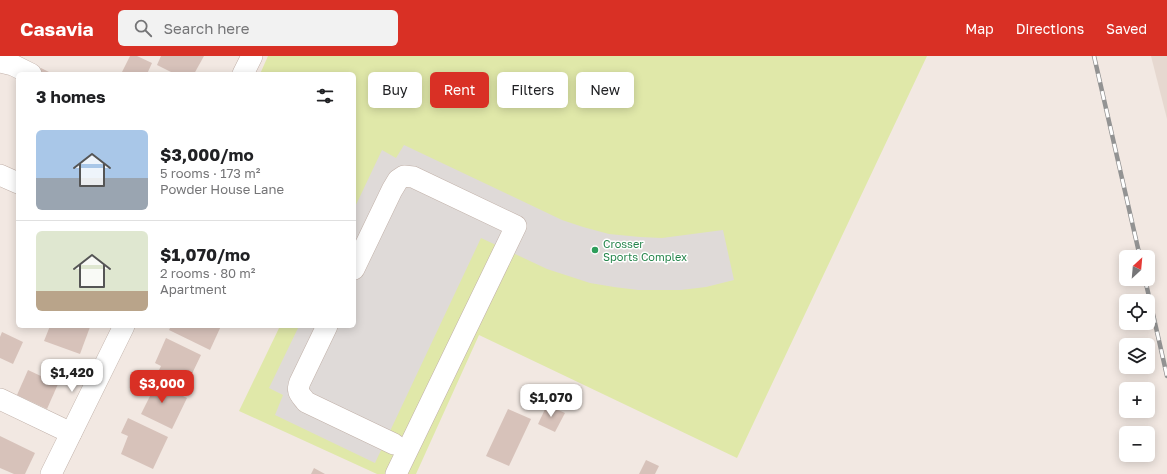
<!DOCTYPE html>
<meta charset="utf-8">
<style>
body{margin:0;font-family:"Golos Text",sans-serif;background:#f2f2f2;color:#202124;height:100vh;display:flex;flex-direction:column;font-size:15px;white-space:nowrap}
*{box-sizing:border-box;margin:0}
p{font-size:13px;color:#757577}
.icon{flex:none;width:22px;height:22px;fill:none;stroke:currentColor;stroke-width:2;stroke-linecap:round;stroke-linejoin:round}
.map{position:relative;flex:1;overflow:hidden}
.sheet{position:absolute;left:16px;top:16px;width:340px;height:256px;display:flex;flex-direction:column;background:#fff;border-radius:6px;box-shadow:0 2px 10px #0003}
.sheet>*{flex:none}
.guide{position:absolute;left:368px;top:16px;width:380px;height:36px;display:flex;gap:8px}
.needle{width:26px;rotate:26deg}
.tools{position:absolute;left:1119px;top:194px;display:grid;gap:8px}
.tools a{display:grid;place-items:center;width:36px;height:36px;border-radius:6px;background:#fff;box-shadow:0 2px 10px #0003;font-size:20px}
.price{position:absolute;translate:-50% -34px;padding:0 9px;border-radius:8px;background:#fff;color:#222;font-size:13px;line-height:26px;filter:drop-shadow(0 1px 2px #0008)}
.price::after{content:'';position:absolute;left:50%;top:24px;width:12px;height:9px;margin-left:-6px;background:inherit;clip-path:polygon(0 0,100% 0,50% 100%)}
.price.on{background:#d93025;color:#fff}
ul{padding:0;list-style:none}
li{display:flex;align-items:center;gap:12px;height:100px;padding:0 20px}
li+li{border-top:1px solid #e0e0e0}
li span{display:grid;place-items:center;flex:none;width:112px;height:80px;border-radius:6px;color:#555}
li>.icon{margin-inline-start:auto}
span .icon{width:48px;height:48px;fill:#fffc;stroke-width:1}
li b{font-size:17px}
h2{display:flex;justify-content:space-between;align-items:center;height:48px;padding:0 20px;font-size:17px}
.tag{padding:0 14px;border-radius:6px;background:#fff;box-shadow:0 2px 10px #0003;font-size:14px;line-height:36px}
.tag.on{background:#d93025;color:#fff}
header{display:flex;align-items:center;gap:24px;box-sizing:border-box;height:56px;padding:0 20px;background:#d93025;color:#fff}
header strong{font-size:19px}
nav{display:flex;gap:22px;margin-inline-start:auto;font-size:14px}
.search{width:280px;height:36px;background:#f2f2f2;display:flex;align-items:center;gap:10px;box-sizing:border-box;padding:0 14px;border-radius:6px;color:#757577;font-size:15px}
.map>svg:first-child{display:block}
.residential{fill:#e6d8d0}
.pitch{fill:#e0e8a9}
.parking{fill:#dfdad8}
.building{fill:#d7c2ba}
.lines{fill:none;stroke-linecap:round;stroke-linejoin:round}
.minor-casing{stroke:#c0b0a8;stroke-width:22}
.minor{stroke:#fff;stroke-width:21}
.rail-casing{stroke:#939393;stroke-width:4.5}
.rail{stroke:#fff;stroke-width:3;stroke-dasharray:9;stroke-linecap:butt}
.leisure-dot{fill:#2e9e5b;stroke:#fff;stroke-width:1.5}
.labels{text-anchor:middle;stroke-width:3;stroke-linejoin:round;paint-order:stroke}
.leisure-label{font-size:11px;fill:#27864d;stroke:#fff;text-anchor:start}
</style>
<header>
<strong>Casavia</strong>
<div class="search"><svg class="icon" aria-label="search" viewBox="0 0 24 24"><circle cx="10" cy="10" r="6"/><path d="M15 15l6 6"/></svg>Search here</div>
<nav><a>Map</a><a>Directions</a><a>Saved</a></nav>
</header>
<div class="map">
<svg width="1167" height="418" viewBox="0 0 1167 418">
<rect width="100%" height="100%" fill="#f2e8e2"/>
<!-- residential -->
<path class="residential" d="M1151 0H1167V63Z"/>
<!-- pitch -->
<path class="pitch" d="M268 0H927L737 402 479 279 416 418H377L239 355 280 270H354V18H260Z"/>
<!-- parking -->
<path class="parking" d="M404 89 562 164 583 171 609 178 640 181 662 182 723 174 734 224 706 231 681 234H638L614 231 590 227 547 213 481 182 375 407 275 359 283 339 269 332 299 270H354V153L382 94 396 102Z"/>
<!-- building -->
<g class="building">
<path d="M130 0H137L152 7 147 18H121Z"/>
<path d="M161 0H204L194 18H175L157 9Z"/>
<path d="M41 12 53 18H38Z"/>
<path d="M50 270H87L90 271 80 298 44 285Z"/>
<path d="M171 270H221L210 294 169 274Z"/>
<path d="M2 276 23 286 13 308 0 302V281Z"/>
<path d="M166 282 201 299 189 324 182 320 178 328 157 318 161 310 155 307Z"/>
<path d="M28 314 58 328 47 353 17 339Z"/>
<path d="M146 322 187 342 172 373 141 358 150 340 140 335Z"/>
<path d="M547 349 565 357 555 376 538 368Z"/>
<path d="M508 353 531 363 509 410 486 400Z"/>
<path d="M128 362 168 381 153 413 121 398 128 380 121 377Z"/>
<path d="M0 380 35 397 25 418H14L0 412Z"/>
<path d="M646 404 659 410 655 418H639Z"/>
<path d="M314 412 325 418H311Z"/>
</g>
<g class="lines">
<defs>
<g id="minor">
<path d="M0 6 13 9 31 18"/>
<path d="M243 18 252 0"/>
<path d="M0 119 18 127"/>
<path d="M354 213 392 134 398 124 404 120 413 121 516 170 396 418"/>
<path d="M327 270 300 326C296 336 300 338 306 346L394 388"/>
<path d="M0 343 71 377"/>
<path d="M51 418 124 270"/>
</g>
</defs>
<!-- minor casing -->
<use href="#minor" class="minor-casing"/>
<!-- minor -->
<use href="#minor" class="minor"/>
<defs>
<g id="rail">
<path d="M1094 0 1140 201"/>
<path d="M1145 223 1167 320"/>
</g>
</defs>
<!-- rail casing -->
<use href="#rail" class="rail-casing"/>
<!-- rail -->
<use href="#rail" class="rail"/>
</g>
<!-- markers -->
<circle class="leisure-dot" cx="595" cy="194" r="4"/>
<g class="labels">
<!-- leisure labels -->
<g class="leisure-label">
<text x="603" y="192">Crosser<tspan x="603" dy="13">Sports Complex</tspan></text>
</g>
</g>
</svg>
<div class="tools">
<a><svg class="needle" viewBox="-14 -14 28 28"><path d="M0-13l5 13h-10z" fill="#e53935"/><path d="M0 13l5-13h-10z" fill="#757577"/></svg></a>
<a><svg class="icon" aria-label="locate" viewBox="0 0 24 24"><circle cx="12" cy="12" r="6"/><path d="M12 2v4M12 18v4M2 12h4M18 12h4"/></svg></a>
<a><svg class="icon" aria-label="layers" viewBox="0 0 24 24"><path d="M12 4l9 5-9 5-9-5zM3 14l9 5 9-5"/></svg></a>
<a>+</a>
<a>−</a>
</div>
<b class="price" style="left:72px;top:337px">$1,420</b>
<b class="price on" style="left:162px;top:348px">$3,000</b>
<b class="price" style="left:551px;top:362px">$1,070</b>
<div class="guide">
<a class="tag">Buy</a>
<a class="tag on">Rent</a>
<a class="tag">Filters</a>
<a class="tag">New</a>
</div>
<section class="sheet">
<h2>3 homes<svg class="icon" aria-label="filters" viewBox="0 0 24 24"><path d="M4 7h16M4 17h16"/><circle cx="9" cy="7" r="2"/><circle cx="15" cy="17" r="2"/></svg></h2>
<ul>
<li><span style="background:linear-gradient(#a9c7e8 60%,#9aa5b1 0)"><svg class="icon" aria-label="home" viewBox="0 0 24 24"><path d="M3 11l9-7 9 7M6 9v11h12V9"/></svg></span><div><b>$3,000/mo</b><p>5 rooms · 173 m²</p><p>Powder House Lane</p></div></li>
<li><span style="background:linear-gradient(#dfe7d0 75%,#b9a48a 0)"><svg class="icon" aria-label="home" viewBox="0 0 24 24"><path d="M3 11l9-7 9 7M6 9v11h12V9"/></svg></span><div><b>$1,070/mo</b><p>2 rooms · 80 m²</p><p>Apartment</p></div></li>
</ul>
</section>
</div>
